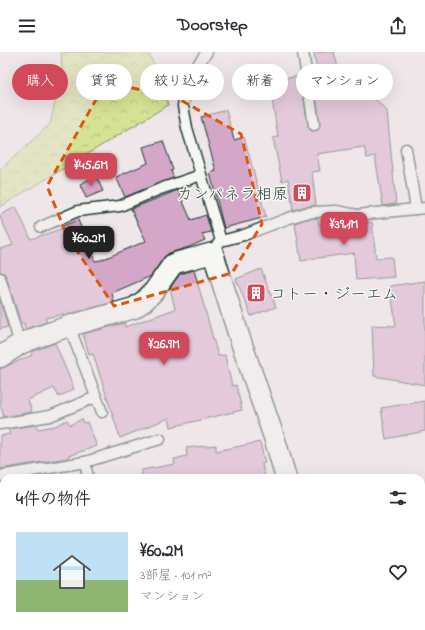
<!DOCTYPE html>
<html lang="ja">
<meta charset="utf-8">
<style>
body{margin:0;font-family:"Indie Flower","Klee One",sans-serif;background:#f2f2f3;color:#2b2b33;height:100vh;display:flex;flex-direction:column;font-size:15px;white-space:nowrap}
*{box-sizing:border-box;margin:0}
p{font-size:13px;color:#7c7c81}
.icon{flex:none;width:22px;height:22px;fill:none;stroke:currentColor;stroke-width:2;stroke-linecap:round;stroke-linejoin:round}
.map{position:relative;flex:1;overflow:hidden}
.details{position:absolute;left:0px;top:422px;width:425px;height:156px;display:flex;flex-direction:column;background:#fff;border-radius:12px 12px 0 0;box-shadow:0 4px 16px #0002}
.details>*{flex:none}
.banner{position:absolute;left:12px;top:12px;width:401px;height:36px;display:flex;gap:8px}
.price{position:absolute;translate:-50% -34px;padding:0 9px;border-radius:8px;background:#d1495b;color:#fff;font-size:13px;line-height:26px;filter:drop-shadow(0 1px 2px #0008)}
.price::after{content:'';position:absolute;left:50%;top:24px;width:12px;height:9px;margin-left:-6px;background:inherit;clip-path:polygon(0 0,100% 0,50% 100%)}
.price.on{background:#222;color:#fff}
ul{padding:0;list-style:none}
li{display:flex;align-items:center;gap:12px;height:100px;padding:0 16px}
li span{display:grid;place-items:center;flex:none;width:112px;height:80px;border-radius:0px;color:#555}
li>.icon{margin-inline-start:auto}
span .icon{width:48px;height:48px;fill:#fffc;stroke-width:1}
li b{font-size:17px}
h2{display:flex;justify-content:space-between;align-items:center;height:48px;padding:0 16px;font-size:17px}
.pill{padding:0 14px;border-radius:18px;background:#fff;box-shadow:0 4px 16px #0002;font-size:14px;line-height:36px}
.pill.on{background:#d1495b;color:#fff}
header{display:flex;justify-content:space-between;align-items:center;height:52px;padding:0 16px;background:#fff;font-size:18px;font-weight:700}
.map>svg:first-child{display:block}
.forest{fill:url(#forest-crowns);stroke:#7a9064}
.building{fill:#d4a6c8;stroke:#1f3d34}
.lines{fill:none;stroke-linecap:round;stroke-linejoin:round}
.lane-casing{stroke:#1f3d34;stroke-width:13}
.street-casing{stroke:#1f3d34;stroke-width:23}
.secondary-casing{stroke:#1f3d34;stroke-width:25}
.lane{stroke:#f6f6f2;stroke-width:10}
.street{stroke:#f6f6f2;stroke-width:20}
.secondary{stroke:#f6f6f2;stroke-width:22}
.marked{fill:none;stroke:#de580e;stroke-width:3;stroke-dasharray:8 5;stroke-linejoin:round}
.labels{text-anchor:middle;stroke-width:3;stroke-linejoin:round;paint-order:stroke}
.poi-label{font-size:16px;fill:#1f3d34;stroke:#f6f6f2;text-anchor:end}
</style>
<header><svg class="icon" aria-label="menu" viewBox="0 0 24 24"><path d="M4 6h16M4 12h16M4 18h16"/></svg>Doorstep<svg class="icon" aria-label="share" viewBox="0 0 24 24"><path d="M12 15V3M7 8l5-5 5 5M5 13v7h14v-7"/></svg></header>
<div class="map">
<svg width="425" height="578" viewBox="0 0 425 578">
<defs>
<pattern id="forest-crowns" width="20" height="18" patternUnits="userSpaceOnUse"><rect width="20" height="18" fill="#d6e294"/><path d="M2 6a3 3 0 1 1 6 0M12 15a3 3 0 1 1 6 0" fill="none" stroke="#b7c380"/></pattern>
</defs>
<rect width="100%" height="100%" fill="#efe6ea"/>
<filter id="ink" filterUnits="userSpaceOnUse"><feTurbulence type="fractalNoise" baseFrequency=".025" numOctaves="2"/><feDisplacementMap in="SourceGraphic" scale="8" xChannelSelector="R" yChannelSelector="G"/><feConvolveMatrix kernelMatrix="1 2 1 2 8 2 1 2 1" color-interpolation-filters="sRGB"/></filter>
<g filter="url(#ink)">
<!-- forest -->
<path class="forest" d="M61 0H148L161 26 168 53 0 155V118L50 72 62 19Z"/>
<!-- building -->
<g class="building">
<path d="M314 0H334L338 16 346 18 387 59 396 152 383 154 375 104 367 106 364 95 317 102 320 119 312 120 316 153 304 155 293 158 288 127 282 129 273 86 278 85 269 29 300 24 308 74 311 79 318 78 320 72 313 22H316V19H317Z"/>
<path d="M226 58 234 88 244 85 266 165 224 176 210 121 216 119 201 65Z"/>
<path d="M163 89 173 118 171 119 174 126 125 145 116 125 148 111 143 95Z"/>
<path d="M96 124 103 139 86 146 80 132Z"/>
<path d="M178 138 191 168 206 163 211 180 202 182 205 188 189 195 169 201 164 205 151 224 112 241 114 250 77 260 45 266 47 270 25 277 24 271 21 272 6 224 4 221 0 220V197L13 193 0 165V163L16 155 31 187 61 177 60 175 78 168 95 209 101 208 146 189 131 157Z"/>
<path d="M318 166 319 173 341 170V173L372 170 376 206 392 205 394 225 356 228 354 201 318 206 301 209 295 171 306 167Z"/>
<path d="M261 217 276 255 251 264 236 227Z"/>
<path d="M194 218 218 304 225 303 232 334 236 333 242 358 171 375 169 366 120 386 93 302 89 303 83 282 125 271V275L175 257 170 236 180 222Z"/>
<path d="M425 229V333L374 324 372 273 396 274 390 234Z"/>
<path d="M0 248 8 275 0 277Z"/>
<path d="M55 291 74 337 59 345 54 336 28 348 32 360 4 365 0 352V317L32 303 31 300Z"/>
<path d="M425 349V379L386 387 381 356Z"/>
<path d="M82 367 84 371 87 370 97 394 68 404V406L0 417V384L10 382 8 377 36 373 38 377 55 374 67 368 70 373Z"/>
<path d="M260 390 265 411 262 412 265 426H142V418L175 412 174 407 187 404 186 396 216 393V399Z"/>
</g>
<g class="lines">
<defs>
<g id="lane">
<path d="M207 0 191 22 185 42 183 54 187 76 221 189"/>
<path d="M303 0 314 73"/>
<path d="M406 97 416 157"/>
<path d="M41 175 78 159 120 154 160 137 201 123"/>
<path d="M213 201 217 193 221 189 244 183 289 166 305 161 314 160 336 159 357 163 425 156"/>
<path d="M0 226 20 292"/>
<path d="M69 274 102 360"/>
<path d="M0 372 50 364 96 345"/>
<path d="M85 410 88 426"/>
<path d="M0 424 85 410 160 387"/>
<path d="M0 531 4 530"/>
</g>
<g id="street">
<path d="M0 305 20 292 32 287 69 274 134 256 144 249 154 239 173 212 179 210 213 201 239 284 275 388 286 426"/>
<path d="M293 574 294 578"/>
</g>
<g id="secondary">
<path d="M421 539 425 537"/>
<path d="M358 578 368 574"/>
</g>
</defs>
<!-- lane casing -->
<use href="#lane" class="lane-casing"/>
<!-- street casing -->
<use href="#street" class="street-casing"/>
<!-- secondary casing -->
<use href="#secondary" class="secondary-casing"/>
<!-- lane -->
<use href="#lane" class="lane"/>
<!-- street -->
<use href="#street" class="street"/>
<!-- secondary -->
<use href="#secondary" class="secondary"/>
</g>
</g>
<!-- marked area -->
<path d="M0 0H425V578H0ZM106 30 177 46 241 82 262 172 232 221 114 254 67 184 47 134Z" fill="#efe6ea" fill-opacity=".55" fill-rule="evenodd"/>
<path class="marked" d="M106 30 177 46 241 82 262 172 232 221 114 254 67 184 47 134Z"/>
<!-- icons -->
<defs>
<symbol id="building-square" viewBox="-11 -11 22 22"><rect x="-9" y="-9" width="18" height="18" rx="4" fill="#d1495b" stroke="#f6f6f2"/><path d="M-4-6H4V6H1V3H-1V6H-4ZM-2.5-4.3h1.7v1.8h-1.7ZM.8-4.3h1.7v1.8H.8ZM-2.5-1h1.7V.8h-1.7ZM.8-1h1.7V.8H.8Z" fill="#fff"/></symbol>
</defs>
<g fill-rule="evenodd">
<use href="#building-square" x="291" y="130" width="22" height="22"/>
<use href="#building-square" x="245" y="230" width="22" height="22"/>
</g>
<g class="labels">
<!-- poi labels -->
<g class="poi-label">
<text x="288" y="147">カンパネラ相原</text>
<text x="270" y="247" text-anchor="start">コトー・ジーエム</text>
</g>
</g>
</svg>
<b class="price" style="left:91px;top:135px">¥45.6M</b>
<b class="price" style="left:344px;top:194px">¥39.1M</b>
<b class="price on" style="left:89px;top:208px">¥60.2M</b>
<b class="price" style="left:164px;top:314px">¥26.9M</b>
<div class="banner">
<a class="pill on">購入</a>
<a class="pill">賃貸</a>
<a class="pill">絞り込み</a>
<a class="pill">新着</a>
<a class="pill">マンション</a>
</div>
<section class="details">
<h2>4件の物件<svg class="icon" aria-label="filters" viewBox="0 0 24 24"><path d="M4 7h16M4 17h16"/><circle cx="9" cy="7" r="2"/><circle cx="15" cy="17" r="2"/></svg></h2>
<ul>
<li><span style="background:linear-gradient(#bfe0f5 60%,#8fb573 0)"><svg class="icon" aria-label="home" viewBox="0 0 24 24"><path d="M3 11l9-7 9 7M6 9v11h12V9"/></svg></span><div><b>¥60.2M</b><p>3部屋 · 101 m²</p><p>マンション</p></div><svg class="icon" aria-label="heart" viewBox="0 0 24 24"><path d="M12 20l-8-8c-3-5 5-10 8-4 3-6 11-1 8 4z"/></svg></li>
</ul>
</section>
</div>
